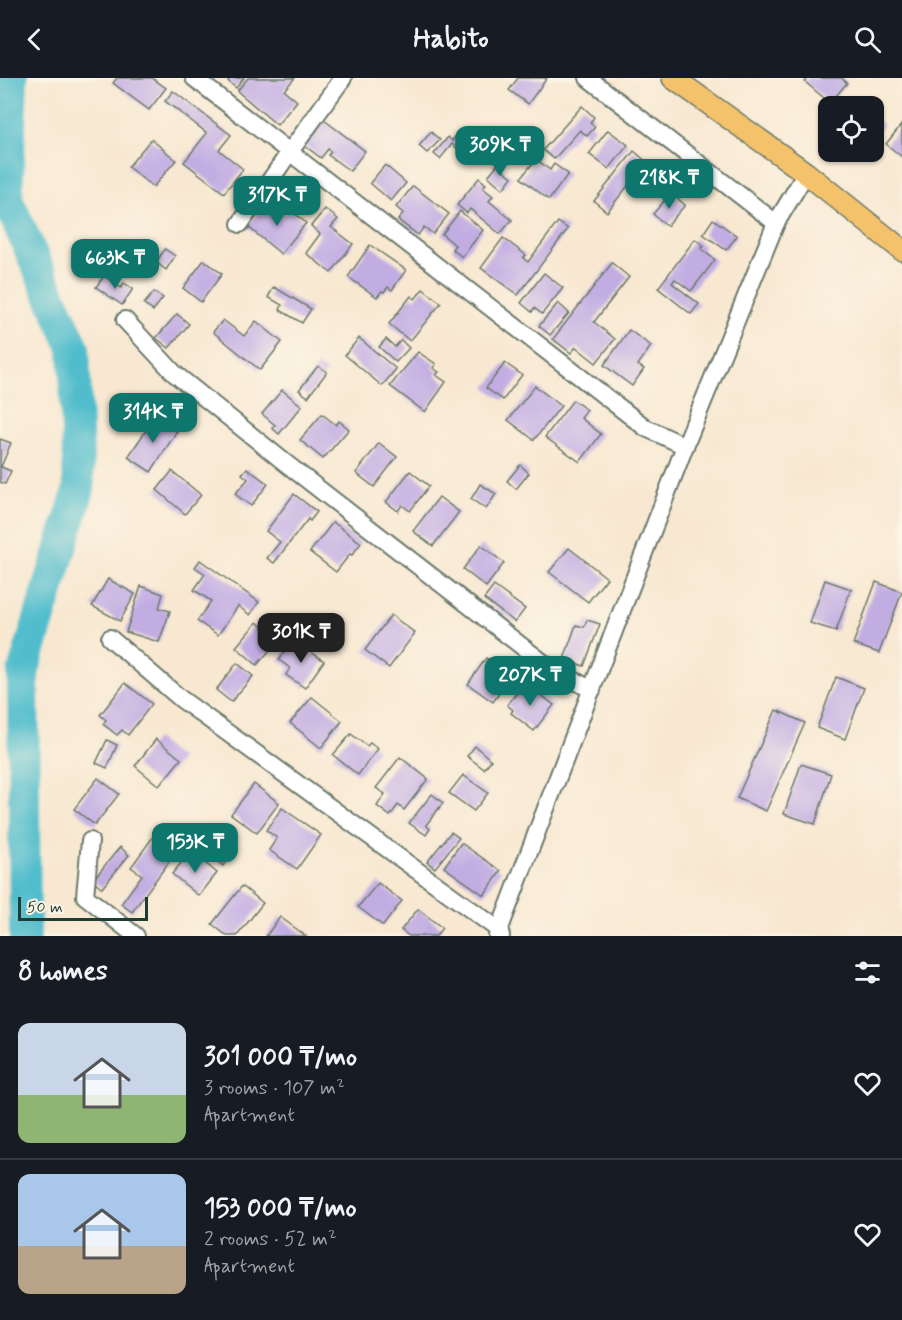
<!DOCTYPE html>
<meta charset="utf-8">
<style>
body{margin:0;font-family:Mynerve,sans-serif;background:#242831;color:#f1f3f6;height:100vh;display:flex;flex-direction:column;font-size:22px;white-space:nowrap}
*{box-sizing:border-box;margin:0}
p{font-size:20px;color:#9ea1a6}
.icon{flex:none;width:33px;height:33px;fill:none;stroke:currentColor;stroke-width:2;stroke-linecap:round;stroke-linejoin:round}
.map{position:relative;height:858px;overflow:hidden}
.details{display:flex;flex-direction:column;background:#171b24;flex:1}
.details>*{flex:none}
.fabs{position:absolute;left:818px;top:18px;display:grid;gap:12px}
.fabs a{display:grid;place-items:center;width:66px;height:66px;border-radius:12px;background:#171b24;box-shadow:0 2px 4px #0004;font-size:30px}
.scale{position:absolute;left:18px;bottom:15px;width:130px;box-sizing:border-box;padding-left:6px;border:3px solid #1f3d34;border-top:0;font-size:16px;line-height:21px;white-space:nowrap;color:#1f3d34;-webkit-text-stroke:4px #fcf5e5;paint-order:stroke}
.price{position:absolute;translate:-50% -51px;padding:0 14px;border-radius:12px;background:#0f766e;color:#fff;font-size:20px;line-height:39px;filter:drop-shadow(0 2px 3px #0008)}
.price::after{content:'';position:absolute;left:50%;top:36px;width:18px;height:14px;margin-left:-9px;background:inherit;clip-path:polygon(0 0,100% 0,50% 100%)}
.price.active{background:#222;color:#fff}
ul{padding:0;list-style:none}
li{display:flex;align-items:center;gap:18px;height:150px;padding:0 18px}
li+li{border-top:2px solid #363941}
li span{display:grid;place-items:center;flex:none;width:168px;height:120px;border-radius:12px;color:#555}
li>.icon{margin-inline-start:auto}
span .icon{width:72px;height:72px;fill:#fffc;stroke-width:1}
li b{font-size:26px}
h2{display:flex;justify-content:space-between;align-items:center;height:72px;padding:0 18px;font-size:26px}
header{display:flex;justify-content:space-between;align-items:center;height:78px;padding:0 18px;background:#171b24;font-size:27px;font-weight:700}
.map>svg:first-child{display:block}
.lines{fill:none;stroke-linecap:round;stroke-linejoin:round}
.river{stroke:#51bdcc;stroke-width:32}
.building{fill:#c2ade3}
.minor-casing{stroke:#6b796b;stroke-width:20}
.major-casing{stroke:#6b796b;stroke-width:24}
.minor{stroke:#fff;stroke-width:16}
.major{stroke:#f4c26a;stroke-width:21}
</style>
<header><svg class="icon" aria-label="back" viewBox="0 0 24 24"><path d="M15 5l-7 7 7 7"/></svg>Habito<svg class="icon" aria-label="search" viewBox="0 0 24 24"><circle cx="10" cy="10" r="6"/><path d="M15 15l6 6"/></svg></header>
<div class="map">
<svg width="902" height="858" viewBox="0 0 902 858">
<rect width="100%" height="100%" fill="#fcf5e5"/>
<filter id="ink" filterUnits="userSpaceOnUse"><feTurbulence type="fractalNoise" baseFrequency=".0167" numOctaves="2"/><feDisplacementMap in="SourceGraphic" scale="12" xChannelSelector="R" yChannelSelector="G"/><feConvolveMatrix kernelMatrix="1 2 1 2 8 2 1 2 1" color-interpolation-filters="sRGB"/></filter>
<filter id="wash" filterUnits="userSpaceOnUse"><feTurbulence type="fractalNoise" baseFrequency=".008" numOctaves="4" result="noise"/><feDisplacementMap in="SourceGraphic" scale="24" xChannelSelector="R" yChannelSelector="G"/><feGaussianBlur stdDeviation="1.35" result="paint"/><feColorMatrix in="noise" values="0 0 0 0 0 0 0 0 0 0 0 0 0 0 0 0 0 1.4 0 .05"/><feComposite in="paint" operator="in"/></filter>
<g filter="url(#wash)">
<rect width="100%" height="100%" fill="#f8e8d1"/>
<g class="lines">
<!-- river -->
<path class="river" d="M12 0 7 121 74 270 79 411 23 594 25 858"/>
</g>
<g id="blocks">
<!-- building -->
<g class="building">
<path d="M117 0H152L166 10 149 32 113 5Z"/>
<path d="M230 0H244L236 10 228 3Z"/>
<path d="M248 0H295L284 12 297 23 277 47 237 13Z"/>
<path d="M518 0H547L528 26 509 12Z"/>
<path d="M808 0H842L847 5 830 25 805 4Z"/>
<path d="M173 13 231 57 219 72 243 91 224 115 184 84 207 55 165 23Z"/>
<path d="M582 28 594 39 590 45 595 49 587 58 580 52 554 81 543 72Z"/>
<path d="M873 38 883 47 873 59Z"/>
<path d="M324 42 365 73 350 93 328 77 331 74 328 71 321 80 305 68Z"/>
<path d="M902 46V79L886 66Z"/>
<path d="M608 52 628 67 609 91 589 76Z"/>
<path d="M431 54 440 62 427 75 419 68Z"/>
<path d="M456 57 473 71 467 79 452 66 440 81 434 76 448 59 452 63Z"/>
<path d="M151 61 176 82 153 109 128 89Z"/>
<path d="M634 73 647 84 607 134 594 123Z"/>
<path d="M536 81 550 92 554 86 568 96 549 122 521 100Z"/>
<path d="M385 87 406 105 391 123 370 105Z"/>
<path d="M497 87 512 99 503 111 488 98Z"/>
<path d="M479 100 486 106 483 110 493 118 489 123 512 142 500 156 470 131 467 135 457 127Z"/>
<path d="M413 108 449 136 433 156 424 149 418 157 398 142 403 135 396 129Z"/>
<path d="M671 115 685 127 667 148 653 136Z"/>
<path d="M268 124 284 137 289 131 306 145 281 176 247 148Z"/>
<path d="M325 131 338 141 331 149 353 166 331 195 306 175 320 156 311 148Z"/>
<path d="M460 133 483 152 462 179 452 171 455 167 442 156Z"/>
<path d="M713 141 737 158 726 172 703 156Z"/>
<path d="M558 144 568 151 518 217 481 190 503 160 526 177 523 180 528 184Z"/>
<path d="M695 161 704 168 701 171 715 182 691 213 675 201 672 205 699 226 691 236 658 210Z"/>
<path d="M370 167 406 192 392 212 388 209 384 214 382 213 377 219 348 199Z"/>
<path d="M165 171 175 178 166 192 156 184Z"/>
<path d="M204 182 222 196 201 224 183 210Z"/>
<path d="M612 185 629 199 594 244 615 261 596 285 576 269 571 275 553 261Z"/>
<path d="M544 195 563 210 542 236 534 230 532 234 521 225Z"/>
<path d="M104 198 121 210 124 205 133 211 122 227 96 209Z"/>
<path d="M274 209 311 231 302 245 280 232 282 227 268 219Z"/>
<path d="M423 211 441 225 410 263 389 246 411 218 415 221Z"/>
<path d="M154 214 163 220 153 233 144 226Z"/>
<path d="M558 225 569 235 550 257 539 248Z"/>
<path d="M177 236 189 246 169 270 156 260Z"/>
<path d="M223 242 244 258 256 243 282 264 260 292 213 254Z"/>
<path d="M629 252 651 268 638 287 644 291 632 308 604 287Z"/>
<path d="M359 260 396 291 382 308 345 277Z"/>
<path d="M386 261 395 269 401 262 409 270 396 284 379 269Z"/>
<path d="M418 274 436 286 433 290 439 294 436 297 446 304 425 334 390 308Z"/>
<path d="M505 285 522 297 503 322 486 310Z"/>
<path d="M318 288 327 294 308 319 299 312Z"/>
<path d="M535 308 561 328 534 362 508 342Z"/>
<path d="M282 312 302 328 279 356 272 350 275 347 262 336Z"/>
<path d="M573 322 587 332 581 340 601 356 580 384 545 359Z"/>
<path d="M322 336 336 347 339 343 349 351 323 381 300 362Z"/>
<path d="M155 339 177 353 151 394 128 379Z"/>
<path d="M0 361 11 365 1 389 11 393 5 406 0 404Z"/>
<path d="M379 365 397 379 374 409 356 395Z"/>
<path d="M520 387 529 395 516 411 507 403Z"/>
<path d="M247 390 268 406 251 428 235 416 248 401 242 396Z"/>
<path d="M172 393 201 417 185 436 157 412Z"/>
<path d="M410 393 429 408 410 433 402 427 398 433 386 424Z"/>
<path d="M480 406 496 416 486 431 471 421Z"/>
<path d="M294 416 317 434 310 443 308 441 274 485 267 480 280 464 266 453Z"/>
<path d="M439 419 459 434 433 468 413 453Z"/>
<path d="M333 444 361 465 352 477 350 476 336 494 310 474Z"/>
<path d="M481 467 504 485 486 509 463 491Z"/>
<path d="M569 470 607 500 588 524 549 494Z"/>
<path d="M200 482 259 524 250 537 238 528 218 557 197 543 211 523 194 512 205 496 195 489Z"/>
<path d="M108 501 135 516 120 543 92 528Z"/>
<path d="M825 502 851 511 836 553 810 545Z"/>
<path d="M876 504 902 514 879 575 853 566Z"/>
<path d="M141 508 163 516 159 530 170 533 159 564 126 554Z"/>
<path d="M494 508 525 531 515 544 484 521Z"/>
<path d="M391 537 415 555 389 590 365 572Z"/>
<path d="M587 542 600 546 584 588 564 581 576 547 584 549Z"/>
<path d="M257 544 278 563 257 587 236 569Z"/>
<path d="M293 562 324 583 305 610 286 597 290 590 279 582Z"/>
<path d="M486 580 512 597 493 624 468 606Z"/>
<path d="M237 585 253 598 231 624 216 612Z"/>
<path d="M836 599 864 610 845 661 817 650Z"/>
<path d="M125 605 152 626 128 657 122 652 117 657 103 646 106 642 100 637Z"/>
<path d="M525 605 554 627 534 653 511 635 513 632 507 627Z"/>
<path d="M312 619 342 643 321 670 290 645Z"/>
<path d="M776 632 805 645 766 733 737 720Z"/>
<path d="M351 656 367 668 370 665 378 671 358 697 333 677Z"/>
<path d="M156 661 181 681 159 708 135 688Z"/>
<path d="M107 662 117 667 107 690 96 685Z"/>
<path d="M475 668 491 682 484 691 467 678Z"/>
<path d="M400 679 428 701 404 732 398 727 390 738 377 728 385 716 376 710Z"/>
<path d="M801 686 831 696 815 746 784 736Z"/>
<path d="M463 697 488 715 474 733 449 715Z"/>
<path d="M98 700 119 716 95 747 74 731Z"/>
<path d="M254 706 279 725 257 755 231 736Z"/>
<path d="M432 716 443 725 426 747 430 751 426 757 409 745Z"/>
<path d="M282 730 321 757 297 791 269 772 277 760 266 752Z"/>
<path d="M161 748 183 765 132 834 121 826 142 797 131 789Z"/>
<path d="M451 754 459 760 435 790 427 784Z"/>
<path d="M461 765 501 793 484 817 444 789Z"/>
<path d="M220 766 232 776 223 788 211 777Z"/>
<path d="M120 769 129 777 102 810 93 802Z"/>
<path d="M191 773 217 795 199 818 172 796Z"/>
<path d="M378 805 402 823 383 848 358 829Z"/>
<path d="M242 808 263 825 237 858H227L212 846Z"/>
<path d="M418 831 442 850 436 858H409L401 852Z"/>
<path d="M280 839 306 858H266Z"/>
</g>
</g>
</g>
<g filter="url(#ink)">
<use href="#blocks" fill-opacity="0" stroke="#6b796b" stroke-width="1.5"/>
<g class="lines">
<defs>
<g id="minor">
<path d="M194 0 646 350 685 368"/>
<path d="M588 0 776 145"/>
<path d="M240 146 289 75 343 0"/>
<path d="M125 242 175 296 288 387 546 587 592 612"/>
<path d="M110 560 181 621 499 852 501 858"/>
<path d="M90 763 85 818 136 858"/>
<path d="M497 858 685 368 776 145 806 95"/>
</g>
<path id="major" d="M673 0 806 95 902 172"/>
</defs>
<!-- minor casing -->
<use href="#minor" class="minor-casing"/>
<!-- major casing -->
<use href="#major" class="major-casing"/>
<!-- minor -->
<use href="#minor" class="minor"/>
<!-- major -->
<use href="#major" class="major"/>
</g>
</g>
</svg>
<div class="fabs">
<a><svg class="icon" aria-label="locate" viewBox="0 0 24 24"><circle cx="12" cy="12" r="6"/><path d="M12 2v4M12 18v4M2 12h4M18 12h4"/></svg></a>
</div>
<div class="scale">50 m</div>
<b class="price" style="left:500px;top:99px">309K ₸</b>
<b class="price" style="left:669px;top:132px">218K ₸</b>
<b class="price" style="left:277px;top:149px">317K ₸</b>
<b class="price" style="left:115px;top:212px">663K ₸</b>
<b class="price" style="left:153px;top:366px">314K ₸</b>
<b class="price active" style="left:301px;top:586px">301K ₸</b>
<b class="price" style="left:530px;top:629px">207K ₸</b>
<b class="price" style="left:195px;top:796px">153K ₸</b>
</div>
<section class="details">
<h2>8 homes<svg class="icon" aria-label="filters" viewBox="0 0 24 24"><path d="M4 7h16M4 17h16"/><circle cx="9" cy="7" r="2"/><circle cx="15" cy="17" r="2"/></svg></h2>
<ul>
<li><span style="background:linear-gradient(#c9d6e8 60%,#8fb573 0)"><svg class="icon" aria-label="home" viewBox="0 0 24 24"><path d="M3 11l9-7 9 7M6 9v11h12V9"/></svg></span><div><b>301 000 ₸/mo</b><p>3 rooms · 107 m²</p><p>Apartment</p></div><svg class="icon" aria-label="heart" viewBox="0 0 24 24"><path d="M12 20l-8-8c-3-5 5-10 8-4 3-6 11-1 8 4z"/></svg></li>
<li><span style="background:linear-gradient(#a9c7e8 60%,#b9a48a 0)"><svg class="icon" aria-label="home" viewBox="0 0 24 24"><path d="M3 11l9-7 9 7M6 9v11h12V9"/></svg></span><div><b>153 000 ₸/mo</b><p>2 rooms · 52 m²</p><p>Apartment</p></div><svg class="icon" aria-label="heart" viewBox="0 0 24 24"><path d="M12 20l-8-8c-3-5 5-10 8-4 3-6 11-1 8 4z"/></svg></li>
</ul>
</section>
